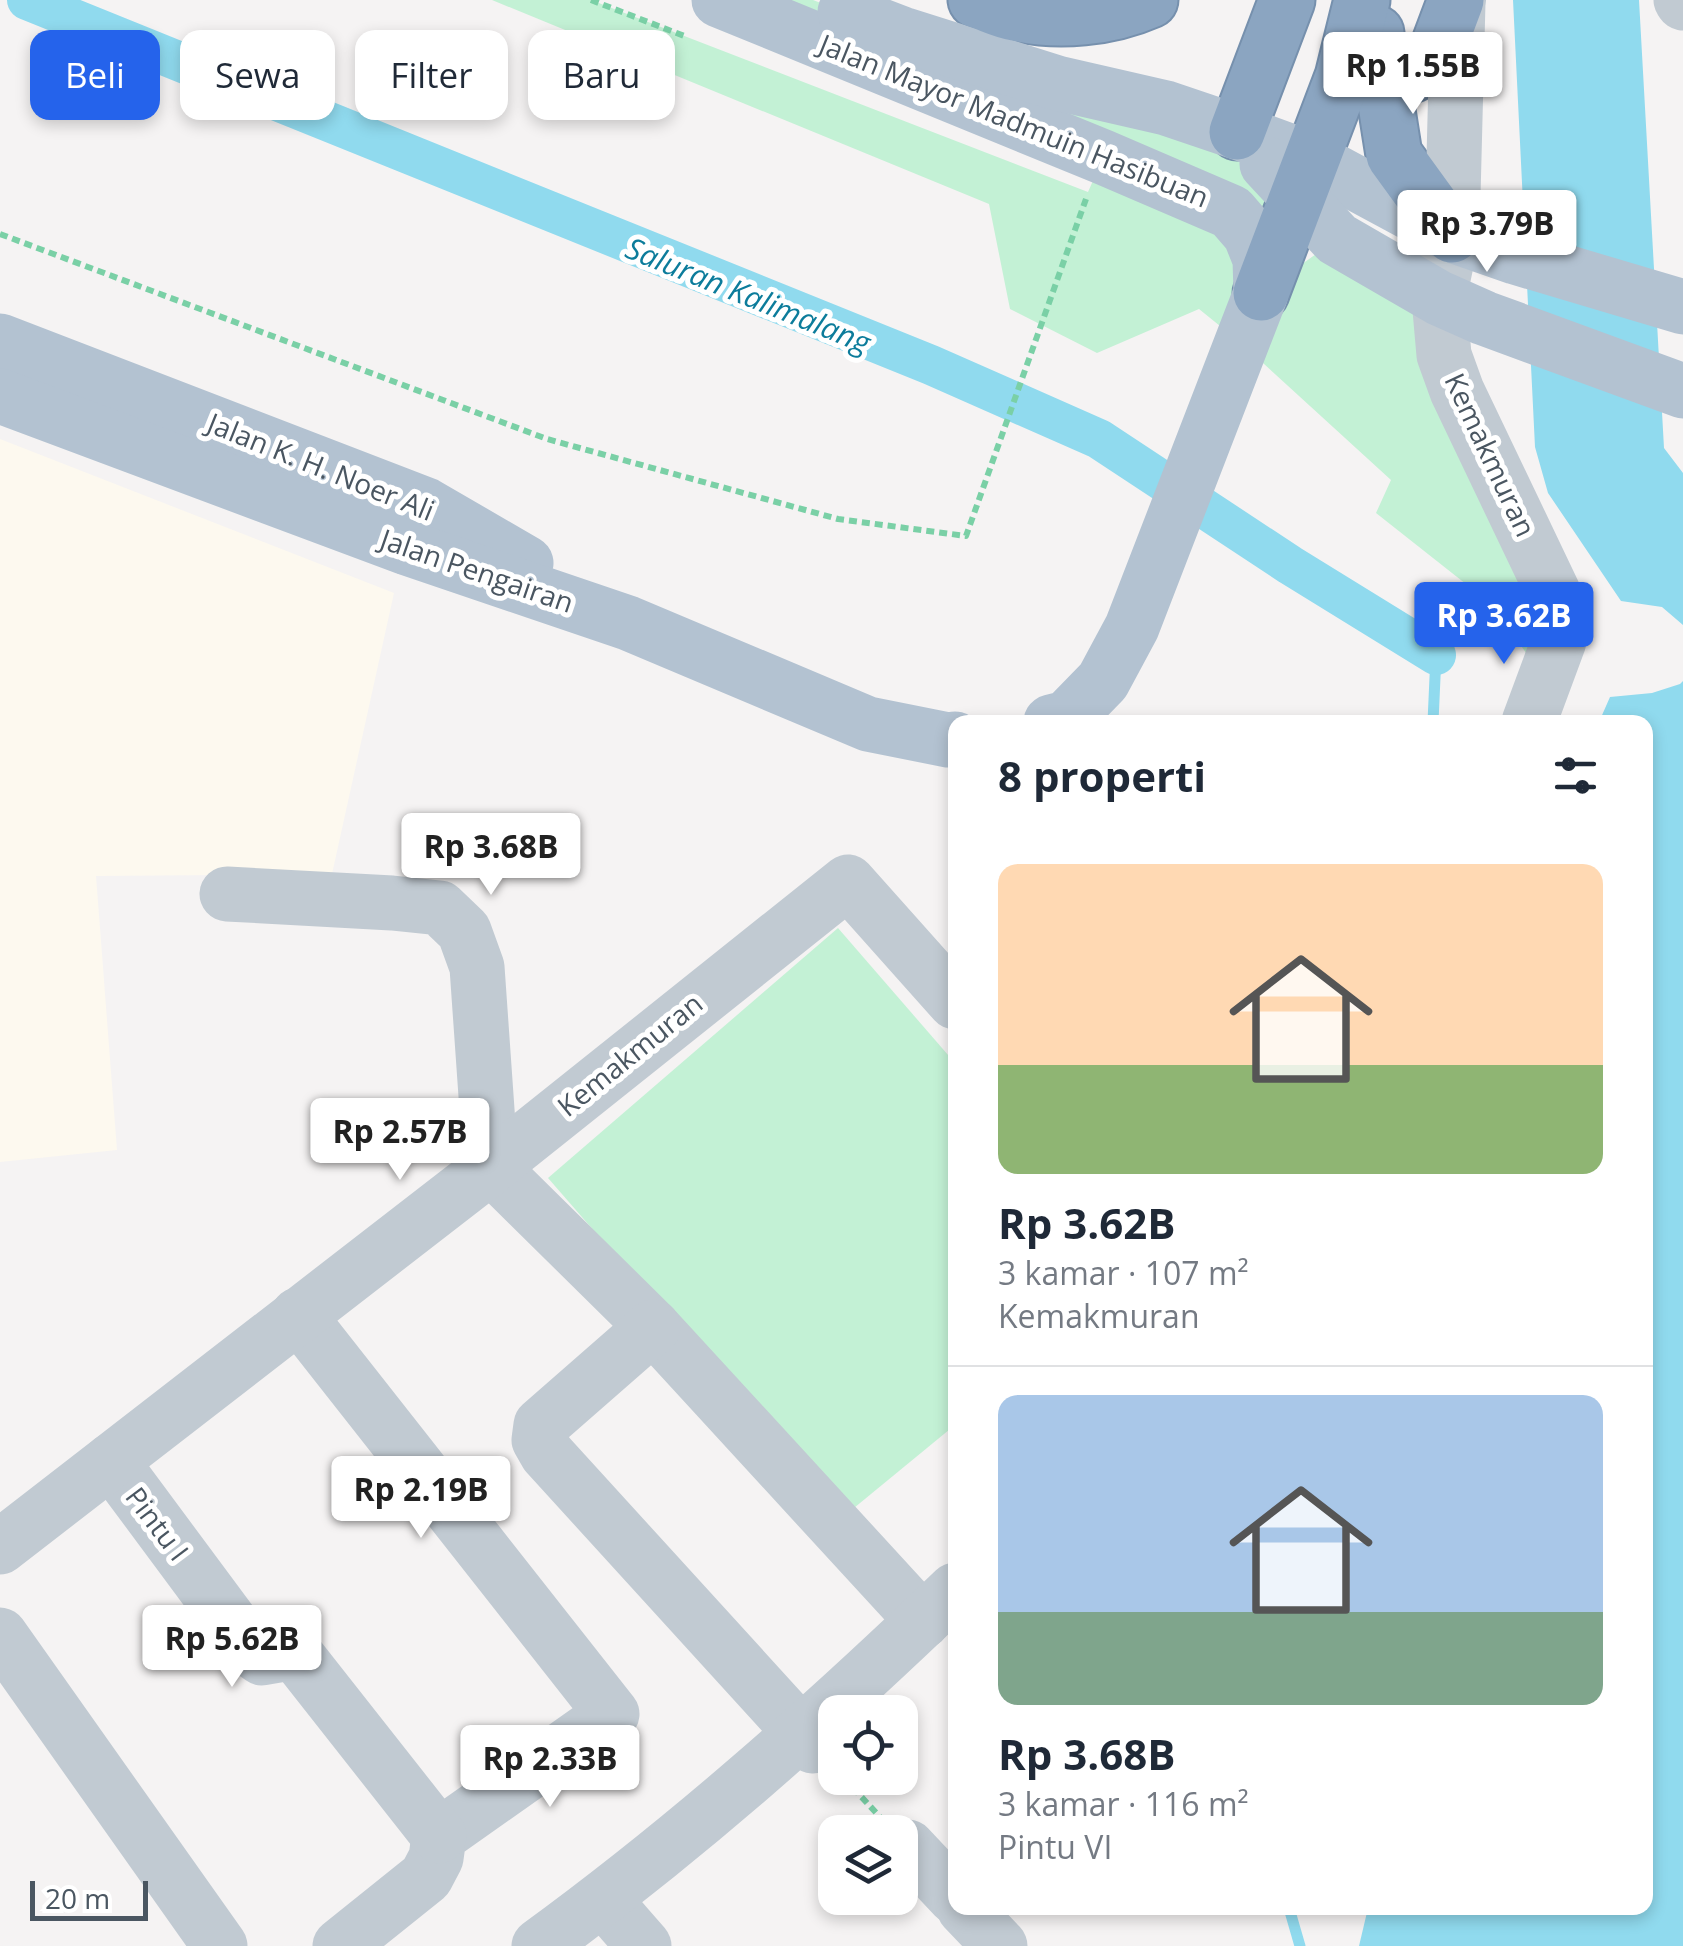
<!DOCTYPE html>
<html lang="id">
<meta charset="utf-8">
<style>
body{margin:0;font-family:"Open Sans",sans-serif;background:#f6f6f7;color:#1f2937;height:100vh;display:flex;flex-direction:column;font-size:38px;white-space:nowrap}
*{box-sizing:border-box;margin:0}
p{font-size:32px;color:#747a83}
.icon{flex:none;width:55px;height:55px;fill:none;stroke:currentColor;stroke-width:2;stroke-linecap:round;stroke-linejoin:round}
.map{position:relative;flex:1;overflow:hidden}
.side{position:absolute;left:948px;top:715px;width:705px;height:1200px;display:flex;flex-direction:column;background:#fff;border-radius:20px;box-shadow:0 5px 15px #0003}
.side>*{flex:none}
.hud{position:absolute;left:30px;top:30px;width:768px;height:90px;display:flex;gap:20px}
.tools{position:absolute;left:818px;top:1695px;display:grid;gap:20px}
.tools a{display:grid;place-items:center;width:100px;height:100px;border-radius:20px;background:#fff;box-shadow:0 5px 15px #0003;font-size:50px}
.scale{position:absolute;left:30px;bottom:25px;width:118px;box-sizing:border-box;padding-left:10px;border:5px solid #4a5661;border-top:0;font-size:28px;line-height:35px;white-space:nowrap;color:#4a5661;-webkit-text-stroke:8px #fff;paint-order:stroke}
.price{position:absolute;translate:-50% -85px;padding:0 22px;border-radius:10px;background:#fff;color:#222;font-size:32px;line-height:65px;filter:drop-shadow(0 2px 5px #0008)}
.price::after{content:'';position:absolute;left:50%;top:60px;width:30px;height:22px;margin-left:-15px;background:inherit;clip-path:polygon(0 0,100% 0,50% 100%)}
.price.current{background:#2563eb;color:#fff}
ul{padding:0;list-style:none}
li{display:grid;align-content:center;gap:20px;height:530px;padding:0 50px}
li+li{border-top:2px solid #e0e1e3}
li span{display:grid;place-items:center;height:310px;border-radius:20px;color:#555}
li>.icon{margin-inline-start:auto}
span .icon{width:180px;height:180px;fill:#fffc;stroke-width:1}
li b{font-size:42px}
h2{display:flex;justify-content:space-between;align-items:center;height:120px;padding:0 50px;font-size:42px}
.pill{padding:0 35px;border-radius:20px;background:#fff;box-shadow:0 5px 15px #0003;font-size:35px;line-height:90px}
.pill.current{background:#2563eb;color:#fff}
.map>svg:first-child{display:block}
.commercial{fill:#fdf9ef}
.green{fill:#c3f1d5}
.water{fill:#90daee}
.lines{fill:none;stroke-linecap:round;stroke-linejoin:round}
.stream{stroke:#90daee;stroke-width:11}
.canal{stroke:#90daee;stroke-width:40}
.highway-casing{stroke:#7690ad;stroke-width:59}
.path{stroke:#7ad0a6;stroke-width:6;stroke-dasharray:8 5;stroke-linecap:butt}
.minor{stroke:#c1cad2;stroke-width:55}
.major{stroke:#b3c2d1;stroke-width:55}
.highway{stroke:#8ba5c1;stroke-width:55}
.labels{text-anchor:middle;stroke-width:10;stroke-linejoin:round;paint-order:stroke}
.street-label{font-size:28px;fill:#4a5661;stroke:#fff}
.water-label{font-size:30px;font-style:italic;fill:#0c7c9b;stroke:#fff}
</style>
<div class="map">
<svg width="1683" height="1946" viewBox="0 0 1683 1946">
<rect width="100%" height="100%" fill="#f5f3f3"/>
<!-- commercial -->
<path class="commercial" d="M0 439 394 593 332 874 96 876 117 1150 0 1162Z"/>
<!-- green -->
<g class="green">
<path d="M492 0H591L1088 192 1103 158 719 0H813L902 34 1166 108 1293 198 1263 292 1337 239 1439 298 1553 592 1529 657 1490 603 1376 513 1391 480 1241 343 1199 309 1097 353 1010 309 989 204Z"/>
<path d="M838 928 955 1063V1425L843 1517 548 1178Z"/>
</g>
<!-- water -->
<g class="water">
<path d="M1513 0H1639L1664 448 1683 473V625L1662 607 1621 601 1548 493 1535 447Z"/>
<path d="M1683 681V1946H1359L1368 1908H1645V722H1599L1610 697 1652 693 1680 684Z"/>
</g>
<g class="lines">
<!-- stream -->
<g class="stream">
<path d="M1433 722 1436 655"/>
<path d="M1289 1908 1300 1946"/>
</g>
<!-- canal -->
<path class="canal" d="M27 0 931 365 1099 439 1290 565 1436 655"/>
<defs>
<g id="highway">
<path d="M976 0C989 4 1002 11 1015 13 1059 23 1109 18 1150 0"/>
<path d="M1376 33 1377 47 1393 73 1411 75 1432 64 1456 0"/>
<path d="M1377 47 1394 155 1452 235"/>
<path d="M1237 132 1287 0"/>
<path d="M1261 293 1343 77 1362 0"/>
</g>
</defs>
<!-- highway casing -->
<use href="#highway" class="highway-casing"/>
<!-- path -->
<g class="path">
<path d="M591 0 687 37"/>
<path d="M0 234 547 439 838 519 966 536 1086 199"/>
<path d="M844 1778 880 1817"/>
</g>
<!-- minor -->
<g class="minor">
<path d="M1681 0 1683 3"/>
<path d="M1458 2 1452 235 1439 298 1444 355 1457 391 1553 592 1560 616 1559 641 1529 722"/>
<path d="M227 894 392 903 440 908 464 931 477 967 491 1167 653 1327 923 1621"/>
<path d="M298 1315 612 1714 439 1836 436 1858 426 1877 340 1946"/>
<path d="M653 1327 541 1425 539 1440 547 1454 813 1746"/>
<path d="M111 1461 252 1651 262 1658 291 1653 298 1657 439 1836"/>
<path d="M0 1547 491 1167 848 882 955 1002"/>
<path d="M0 1635 220 1946"/>
<path d="M908 1847 955 1897"/>
<path d="M603 1899 644 1946"/>
<path d="M964 1908 1000 1946"/>
<path d="M539 1946C687 1838 823 1717 955 1590"/>
</g>
<!-- major -->
<g class="major">
<path d="M719 0 1103 157 1231 212 1250 234 1260 259 1261 293 1132 627 1103 681 1067 718 1051 722"/>
<path d="M845 12 902 34 1057 83 1166 108 1237 132 1311 159 1452 235 1515 257 1683 307"/>
<path d="M1267 164 1337 239 1439 298 1484 318 1683 391"/>
<path d="M0 341 426 505 526 563"/>
<path d="M0 396 407 548 628 623 868 724 948 740 955 739"/>
</g>
<!-- highway -->
<use href="#highway" class="highway"/>
</g>
<g class="labels">
<!-- street labels -->
<g class="street-label">
<text transform="translate(1014 121) rotate(22)" y="10">Jalan Mayor Madmuin Hasibuan</text>
<text transform="translate(1490 455) rotate(65)" y="10">Kemakmuran</text>
<text transform="translate(321 467) rotate(22)" y="10">Jalan K. H. Noer Ali</text>
<text transform="translate(477 571) rotate(19)" y="10">Jalan Pengairan</text>
<text transform="translate(630 1055) rotate(-39)" y="10">Kemakmuran</text>
<text transform="translate(157 1524) rotate(53)" y="10">Pintu I</text>
</g>
<!-- water labels -->
<g class="water-label">
<text transform="translate(748 296) rotate(22)" y="10">Saluran Kalimalang</text>
</g>
</g>
</svg>
<div class="tools">
<a><svg class="icon" aria-label="locate" viewBox="0 0 24 24"><circle cx="12" cy="12" r="6"/><path d="M12 2v4M12 18v4M2 12h4M18 12h4"/></svg></a>
<a><svg class="icon" aria-label="layers" viewBox="0 0 24 24"><path d="M12 4l9 5-9 5-9-5zM3 14l9 5 9-5"/></svg></a>
</div>
<div class="scale">20 m</div>
<b class="price" style="left:1413px;top:117px">Rp 1.55B</b>
<b class="price" style="left:1487px;top:275px">Rp 3.79B</b>
<b class="price current" style="left:1504px;top:667px">Rp 3.62B</b>
<b class="price" style="left:491px;top:898px">Rp 3.68B</b>
<b class="price" style="left:400px;top:1183px">Rp 2.57B</b>
<b class="price" style="left:421px;top:1541px">Rp 2.19B</b>
<b class="price" style="left:232px;top:1690px">Rp 5.62B</b>
<b class="price" style="left:550px;top:1810px">Rp 2.33B</b>
<div class="hud">
<a class="pill current">Beli</a>
<a class="pill">Sewa</a>
<a class="pill">Filter</a>
<a class="pill">Baru</a>
</div>
<section class="side">
<h2>8 properti<svg class="icon" aria-label="filters" viewBox="0 0 24 24"><path d="M4 7h16M4 17h16"/><circle cx="9" cy="7" r="2"/><circle cx="15" cy="17" r="2"/></svg></h2>
<ul>
<li><span style="background:linear-gradient(#ffd9b3 65%,#8fb573 0)"><svg class="icon" aria-label="home" viewBox="0 0 24 24"><path d="M3 11l9-7 9 7M6 9v11h12V9"/></svg></span><div><b>Rp 3.62B</b><p>3 kamar · 107 m²</p><p>Kemakmuran</p></div></li>
<li><span style="background:linear-gradient(#a9c7e8 70%,#7fa58c 0)"><svg class="icon" aria-label="home" viewBox="0 0 24 24"><path d="M3 11l9-7 9 7M6 9v11h12V9"/></svg></span><div><b>Rp 3.68B</b><p>3 kamar · 116 m²</p><p>Pintu VI</p></div></li>
</ul>
</section>
</div>
